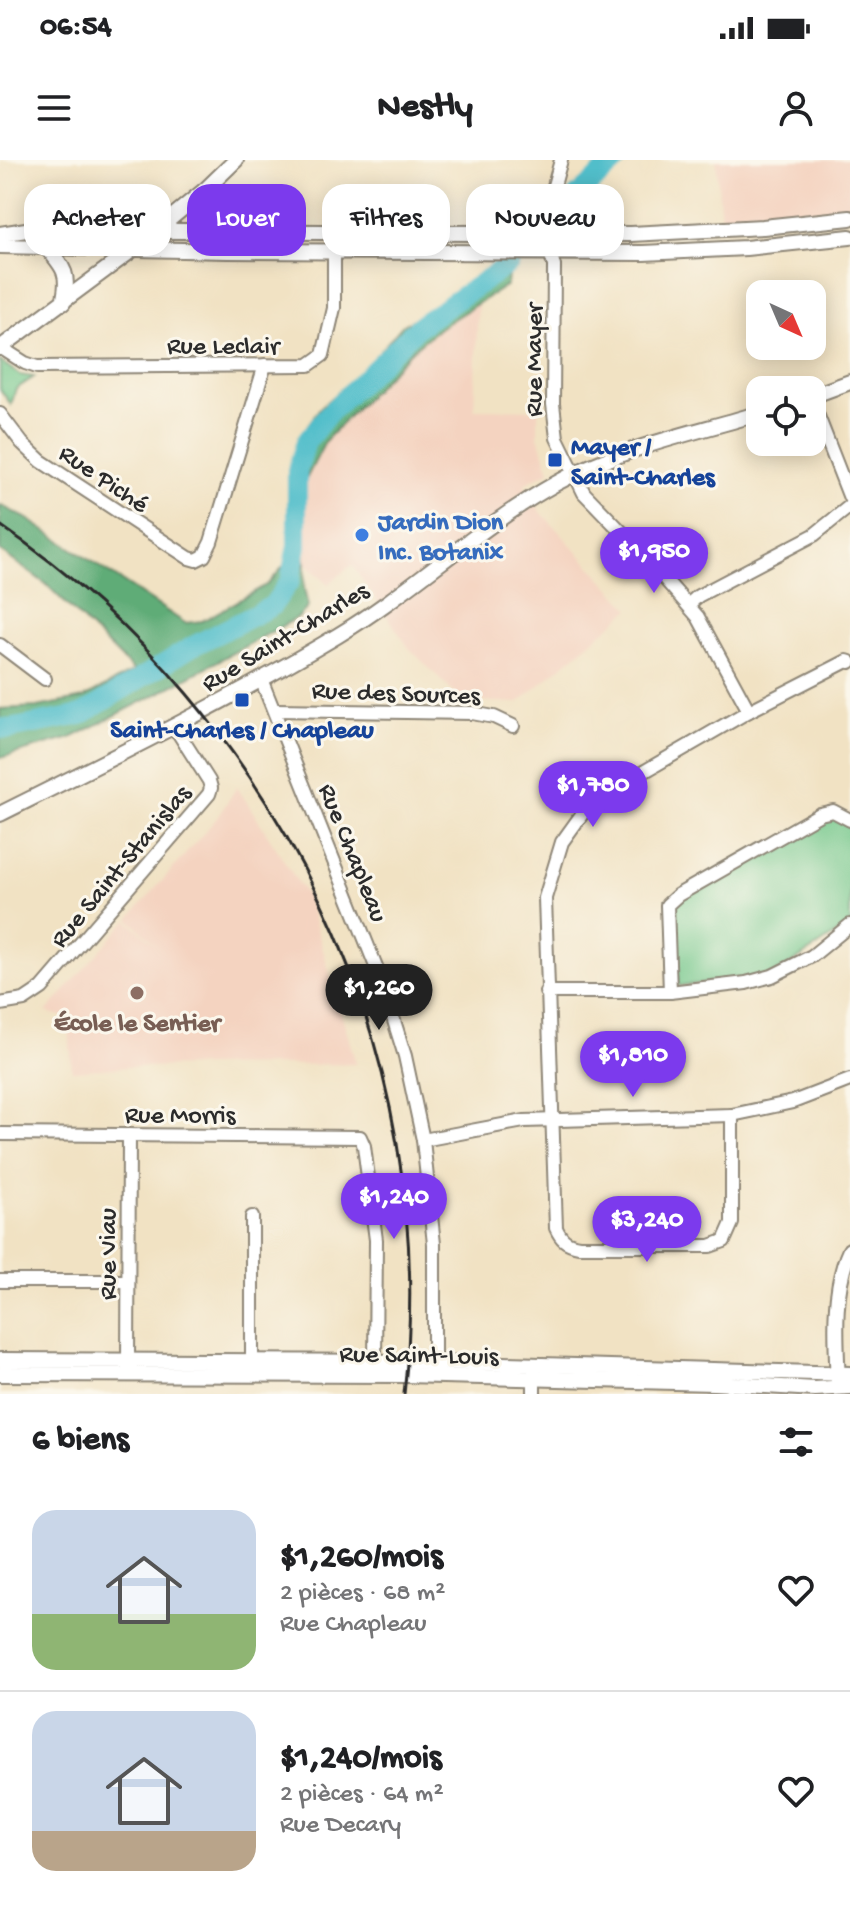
<!DOCTYPE html>
<html lang="fr">
<meta charset="utf-8">
<style>
body{margin:0;font-family:"Gochi Hand",sans-serif;background:#f2f2f2;color:#202124;height:100vh;display:flex;flex-direction:column;font-size:30px;white-space:nowrap}
*{box-sizing:border-box;margin:0}
p{font-size:26px;color:#757577}
.icon{flex:none;width:44px;height:44px;fill:none;stroke:currentColor;stroke-width:2;stroke-linecap:round;stroke-linejoin:round}
.map{position:relative;height:1234px;overflow:hidden}
.details{display:flex;flex-direction:column;background:#fff;flex:1}
.details>*{flex:none}
.hud{position:absolute;left:24px;top:24px;width:802px;height:72px;display:flex;gap:16px}
.needle{width:52px;rotate:136deg}
.controls{position:absolute;left:746px;top:120px;display:grid;gap:16px}
.controls a{display:grid;place-items:center;width:80px;height:80px;border-radius:16px;background:#fff;box-shadow:0 4px 20px #0003;font-size:40px}
.price{position:absolute;translate:-50% -68px;padding:0 18px;border-radius:28px;background:#7c3aed;color:#fff;font-size:26px;line-height:52px;filter:drop-shadow(0 2px 4px #0008)}
.price::after{content:'';position:absolute;left:50%;top:48px;width:24px;height:18px;margin-left:-12px;background:inherit;clip-path:polygon(0 0,100% 0,50% 100%)}
.price.active{background:#222;color:#fff}
ul{padding:0;list-style:none}
li{display:flex;align-items:center;gap:24px;height:200px;padding:0 32px}
li+li{border-top:2px solid #e0e0e0}
li span{display:grid;place-items:center;flex:none;width:224px;height:160px;border-radius:24px;color:#555}
li>.icon{margin-inline-start:auto}
span .icon{width:96px;height:96px;fill:#fffc;stroke-width:1}
li b{font-size:34px}
h2{display:flex;justify-content:space-between;align-items:center;height:96px;padding:0 32px;font-size:34px}
.chip{padding:0 28px;border-radius:24px;background:#fff;box-shadow:0 4px 20px #0003;font-size:28px;line-height:72px}
.chip.active{background:#7c3aed;color:#fff}
.status{display:flex;justify-content:space-between;align-items:center;height:56px;padding:0 40px;background:#fff;direction:ltr}
.status svg{height:22px;fill:currentColor}
header{display:flex;justify-content:space-between;align-items:center;height:104px;padding:0 32px;background:#fff;font-size:36px;font-weight:700}
.map>svg:first-child{display:block}
.built{fill:#f4d3c0}
.green{fill:#74c78b;stroke:#50795b;stroke-width:2}
.forest{fill:#5fac77;stroke:#456c51;stroke-width:2}
.lines{fill:none;stroke-linecap:round;stroke-linejoin:round}
.river{stroke:#51beca;stroke-width:20}
.minor-casing{stroke:#8e8677;stroke-width:16}
.tertiary-casing{stroke:#8e8677;stroke-width:18}
.minor{stroke:#fff;stroke-width:12}
.tertiary{stroke:#fff;stroke-width:14}
.rail{stroke:#2b2b2b;stroke-width:3}
.transit-dot{fill:#1a4fb4;stroke:#fbf7ec;stroke-width:3}
.shop-dot{fill:#3f7fe0;stroke:#fbf7ec;stroke-width:3}
.education-dot{fill:#8d6e63;stroke:#fbf7ec;stroke-width:3}
.labels{text-anchor:middle;stroke-width:6;stroke-linejoin:round;paint-order:stroke}
.street-label{font-size:26px;fill:#2b2b2b;stroke:#fbf7ec}
.transit-label{font-size:26px;font-weight:bold;fill:#164399;stroke:#fbf7ec;text-anchor:start}
.shop-label{font-size:26px;font-weight:bold;fill:#366cbe;stroke:#fbf7ec;text-anchor:start}
.education-label{font-size:26px;font-weight:bold;fill:#785e54;stroke:#fbf7ec}
</style>
<div class="status"><b>06:54</b><svg viewBox="0 0 49 12"><path d="M0 12V9h3v3zM5 12V6h3v6zM10 12V3h3v9zM15 12V0h3v12zM26 1h20v11H26zM47 4h2v5h-2z"/></svg></div>
<header><svg class="icon" aria-label="menu" viewBox="0 0 24 24"><path d="M4 6h16M4 12h16M4 18h16"/></svg>Nestly<svg class="icon" aria-label="person" viewBox="0 0 24 24"><circle cx="12" cy="8" r="4"/><path d="M4 21q1-7 8-7t8 7"/></svg></header>
<div class="map">
<svg width="850" height="1234" viewBox="0 0 850 1234">
<rect width="100%" height="100%" fill="#fbf7ec"/>
<filter id="ink" filterUnits="userSpaceOnUse"><feTurbulence type="fractalNoise" baseFrequency=".0125" numOctaves="2"/><feDisplacementMap in="SourceGraphic" scale="16" xChannelSelector="R" yChannelSelector="G"/><feConvolveMatrix kernelMatrix="1 2 1 2 8 2 1 2 1" color-interpolation-filters="sRGB"/></filter>
<filter id="wash" filterUnits="userSpaceOnUse"><feTurbulence type="fractalNoise" baseFrequency=".006" numOctaves="4" result="noise"/><feDisplacementMap in="SourceGraphic" scale="32" xChannelSelector="R" yChannelSelector="G"/><feGaussianBlur stdDeviation="1.8" result="paint"/><feColorMatrix in="noise" values="0 0 0 0 0 0 0 0 0 0 0 0 0 0 0 0 0 1.4 0 .05"/><feComposite in="paint" operator="in"/></filter>
<g filter="url(#wash)">
<rect width="100%" height="100%" fill="#f1e2c3"/>
<!-- built -->
<g class="built">
<path d="M716 0H850V47L721 61Z"/>
<path d="M478 143 474 249 538 250V276L550 311 524 324 540 351 630 449 518 543 461 540 409 488 352 405 328 424 305 403 301 365 299 342 304 323 326 280 410 192 439 168Z"/>
<path d="M237 627 308 738 356 904 129 907 72 911 68 858 46 852 127 760 162 790 129 759 216 659Z"/>
</g>
<!-- green -->
<g class="green">
<path d="M0 201 20 215 34 217 16 229 11 245 0 229Z"/>
<path d="M832 653 850 667V765L772 816 678 826 676 740Z"/>
</g>
<!-- forest -->
<path class="forest" d="M499 111 508 116 507 125 439 168 410 192 326 280 304 323 299 342 305 403 304 428 308 447 299 457 157 534 71 578 0 598V549L37 547 84 538 134 511 46 424 0 391V345L26 358 185 463 202 461 268 424 284 406 290 385V328L298 290 308 265 320 248 369 204 402 166 489 114Z"/>
<g class="lines">
<!-- river -->
<g class="river">
<path d="M564 48 617 0"/>
<path d="M0 568 10 569 81 555 193 486 272 446 290 421 297 386V311L306 282 328 254 419 166 510 103"/>
</g>
</g>
</g>
<g filter="url(#ink)">
<g class="lines">
<defs>
<g id="minor">
<path d="M561 0 543 66 554 106 553 244 557 278 584 333 642 393 698 457 749 551"/>
<path d="M0 187 25 203 37 207 309 205 323 195 334 148V72"/>
<path d="M812 241 850 338"/>
<path d="M0 254 22 283 41 301 189 398 196 400 204 396 211 382 265 205"/>
<path d="M688 445 698 436 814 375 850 346"/>
<path d="M0 485 45 519"/>
<path d="M261 519 381 819 405 896 423 980 434 1084V1211"/>
<path d="M275 550 472 553 494 557 513 566"/>
<path d="M546 832H670L746 823 772 816 812 796 850 765"/>
<path d="M670 832 667 745 678 735 820 654 833 651 850 660"/>
<path d="M0 844 24 840 42 828 209 634 211 628 209 621 174 566"/>
<path d="M732 955V1063L724 1081 710 1086H579C566 1084 561 1079 556 1068L545 738 562 682 585 650 607 633 749 551 847 501 850 502"/>
<path d="M0 974 360 977 364 986 376 1080 375 1208"/>
<path d="M423 980 524 961 732 955 793 942 850 920"/>
<path d="M252 1057V1208"/>
<path d="M0 1121H128"/>
<path d="M128 1207 129 975"/>
<path d="M534 1234V1209"/>
</g>
<g id="tertiary">
<path d="M205 30 207 53 223 72"/>
<path d="M154 72 205 30 236 0"/>
<path d="M0 74 26 70 631 74 763 67 850 58"/>
<path d="M0 86 228 91 643 93 746 88 850 77"/>
<path d="M46 87C65 108 70 115 63 143"/>
<path d="M0 188 135 88"/>
<path d="M812 236 850 222"/>
<path d="M0 654C114 597 228 541 337 476 413 430 478 367 555 324 618 288 691 274 760 253"/>
<path d="M0 1200 435 1202 850 1214"/>
<path d="M0 1214 405 1215 714 1223 815 1229 850 1227"/>
<path d="M838 1222C836 1179 832 1129 850 1090"/>
</g>
</defs>
<!-- minor casing -->
<use href="#minor" class="minor-casing"/>
<!-- tertiary casing -->
<use href="#tertiary" class="tertiary-casing"/>
<!-- minor -->
<use href="#minor" class="minor"/>
<!-- tertiary -->
<use href="#tertiary" class="tertiary"/>
<!-- rail -->
<path class="rail" d="M0 365C280 556 443 895 404 1234"/>
</g>
</g>
<!-- markers -->
<g class="transit-dot">
<rect x="547" y="292" width="16" height="16" rx="4"/>
<rect x="234" y="532" width="16" height="16" rx="4"/>
</g>
<circle class="shop-dot" cx="362" cy="375" r="8"/>
<circle class="education-dot" cx="137" cy="833" r="8"/>
<g class="labels">
<!-- street labels -->
<g class="street-label">
<text x="223" y="193">Rue Leclair</text>
<text transform="translate(532 200) rotate(-90)" y="9">Rue Mayer</text>
<text transform="translate(105 317) rotate(34)" y="9">Rue Piché</text>
<text transform="translate(284 475) rotate(-31)" y="9">Rue Saint-Charles</text>
<text transform="translate(396 531) rotate(2)" y="9">Rue des Sources</text>
<text transform="translate(355 692) rotate(68)" y="9">Rue Chapleau</text>
<text transform="translate(119 705) rotate(-50)" y="9">Rue Saint-Stanislas</text>
<text x="180" y="962">Rue Morris</text>
<text transform="translate(106 1094) rotate(-90)" y="9">Rue Viau</text>
<text transform="translate(419 1193) rotate(1)" y="9">Rue Saint-Louis</text>
</g>
<!-- transit labels -->
<g class="transit-label">
<text x="571" y="294">Mayer /<tspan x="571" dy="30">Saint-Charles</tspan></text>
<text x="242" y="577" text-anchor="middle">Saint-Charles / Chapleau</text>
</g>
<!-- shop labels -->
<g class="shop-label">
<text x="378" y="369">Jardin Dion<tspan x="378" dy="30">Inc. Botanix</tspan></text>
</g>
<!-- education labels -->
<g class="education-label">
<text x="137" y="870">École le Sentier</text>
</g>
</g>
</svg>
<div class="controls">
<a><svg class="needle" viewBox="-14 -14 28 28"><path d="M0-13l5 13h-10z" fill="#e53935"/><path d="M0 13l5-13h-10z" fill="#757577"/></svg></a>
<a><svg class="icon" aria-label="locate" viewBox="0 0 24 24"><circle cx="12" cy="12" r="6"/><path d="M12 2v4M12 18v4M2 12h4M18 12h4"/></svg></a>
</div>
<b class="price" style="left:654px;top:435px">$1,950</b>
<b class="price" style="left:593px;top:669px">$1,780</b>
<b class="price active" style="left:379px;top:872px">$1,260</b>
<b class="price" style="left:633px;top:939px">$1,810</b>
<b class="price" style="left:394px;top:1081px">$1,240</b>
<b class="price" style="left:647px;top:1104px">$3,240</b>
<div class="hud">
<a class="chip">Acheter</a>
<a class="chip active">Louer</a>
<a class="chip">Filtres</a>
<a class="chip">Nouveau</a>
</div>
</div>
<section class="details">
<h2>6 biens<svg class="icon" aria-label="filters" viewBox="0 0 24 24"><path d="M4 7h16M4 17h16"/><circle cx="9" cy="7" r="2"/><circle cx="15" cy="17" r="2"/></svg></h2>
<ul>
<li><span style="background:linear-gradient(#c9d6e8 65%,#8fb573 0)"><svg class="icon" aria-label="home" viewBox="0 0 24 24"><path d="M3 11l9-7 9 7M6 9v11h12V9"/></svg></span><div><b>$1,260/mois</b><p>2 pièces · 68 m²</p><p>Rue Chapleau</p></div><svg class="icon" aria-label="heart" viewBox="0 0 24 24"><path d="M12 20l-8-8c-3-5 5-10 8-4 3-6 11-1 8 4z"/></svg></li>
<li><span style="background:linear-gradient(#c9d6e8 75%,#b9a48a 0)"><svg class="icon" aria-label="home" viewBox="0 0 24 24"><path d="M3 11l9-7 9 7M6 9v11h12V9"/></svg></span><div><b>$1,240/mois</b><p>2 pièces · 64 m²</p><p>Rue Decary</p></div><svg class="icon" aria-label="heart" viewBox="0 0 24 24"><path d="M12 20l-8-8c-3-5 5-10 8-4 3-6 11-1 8 4z"/></svg></li>
</ul>
</section>
